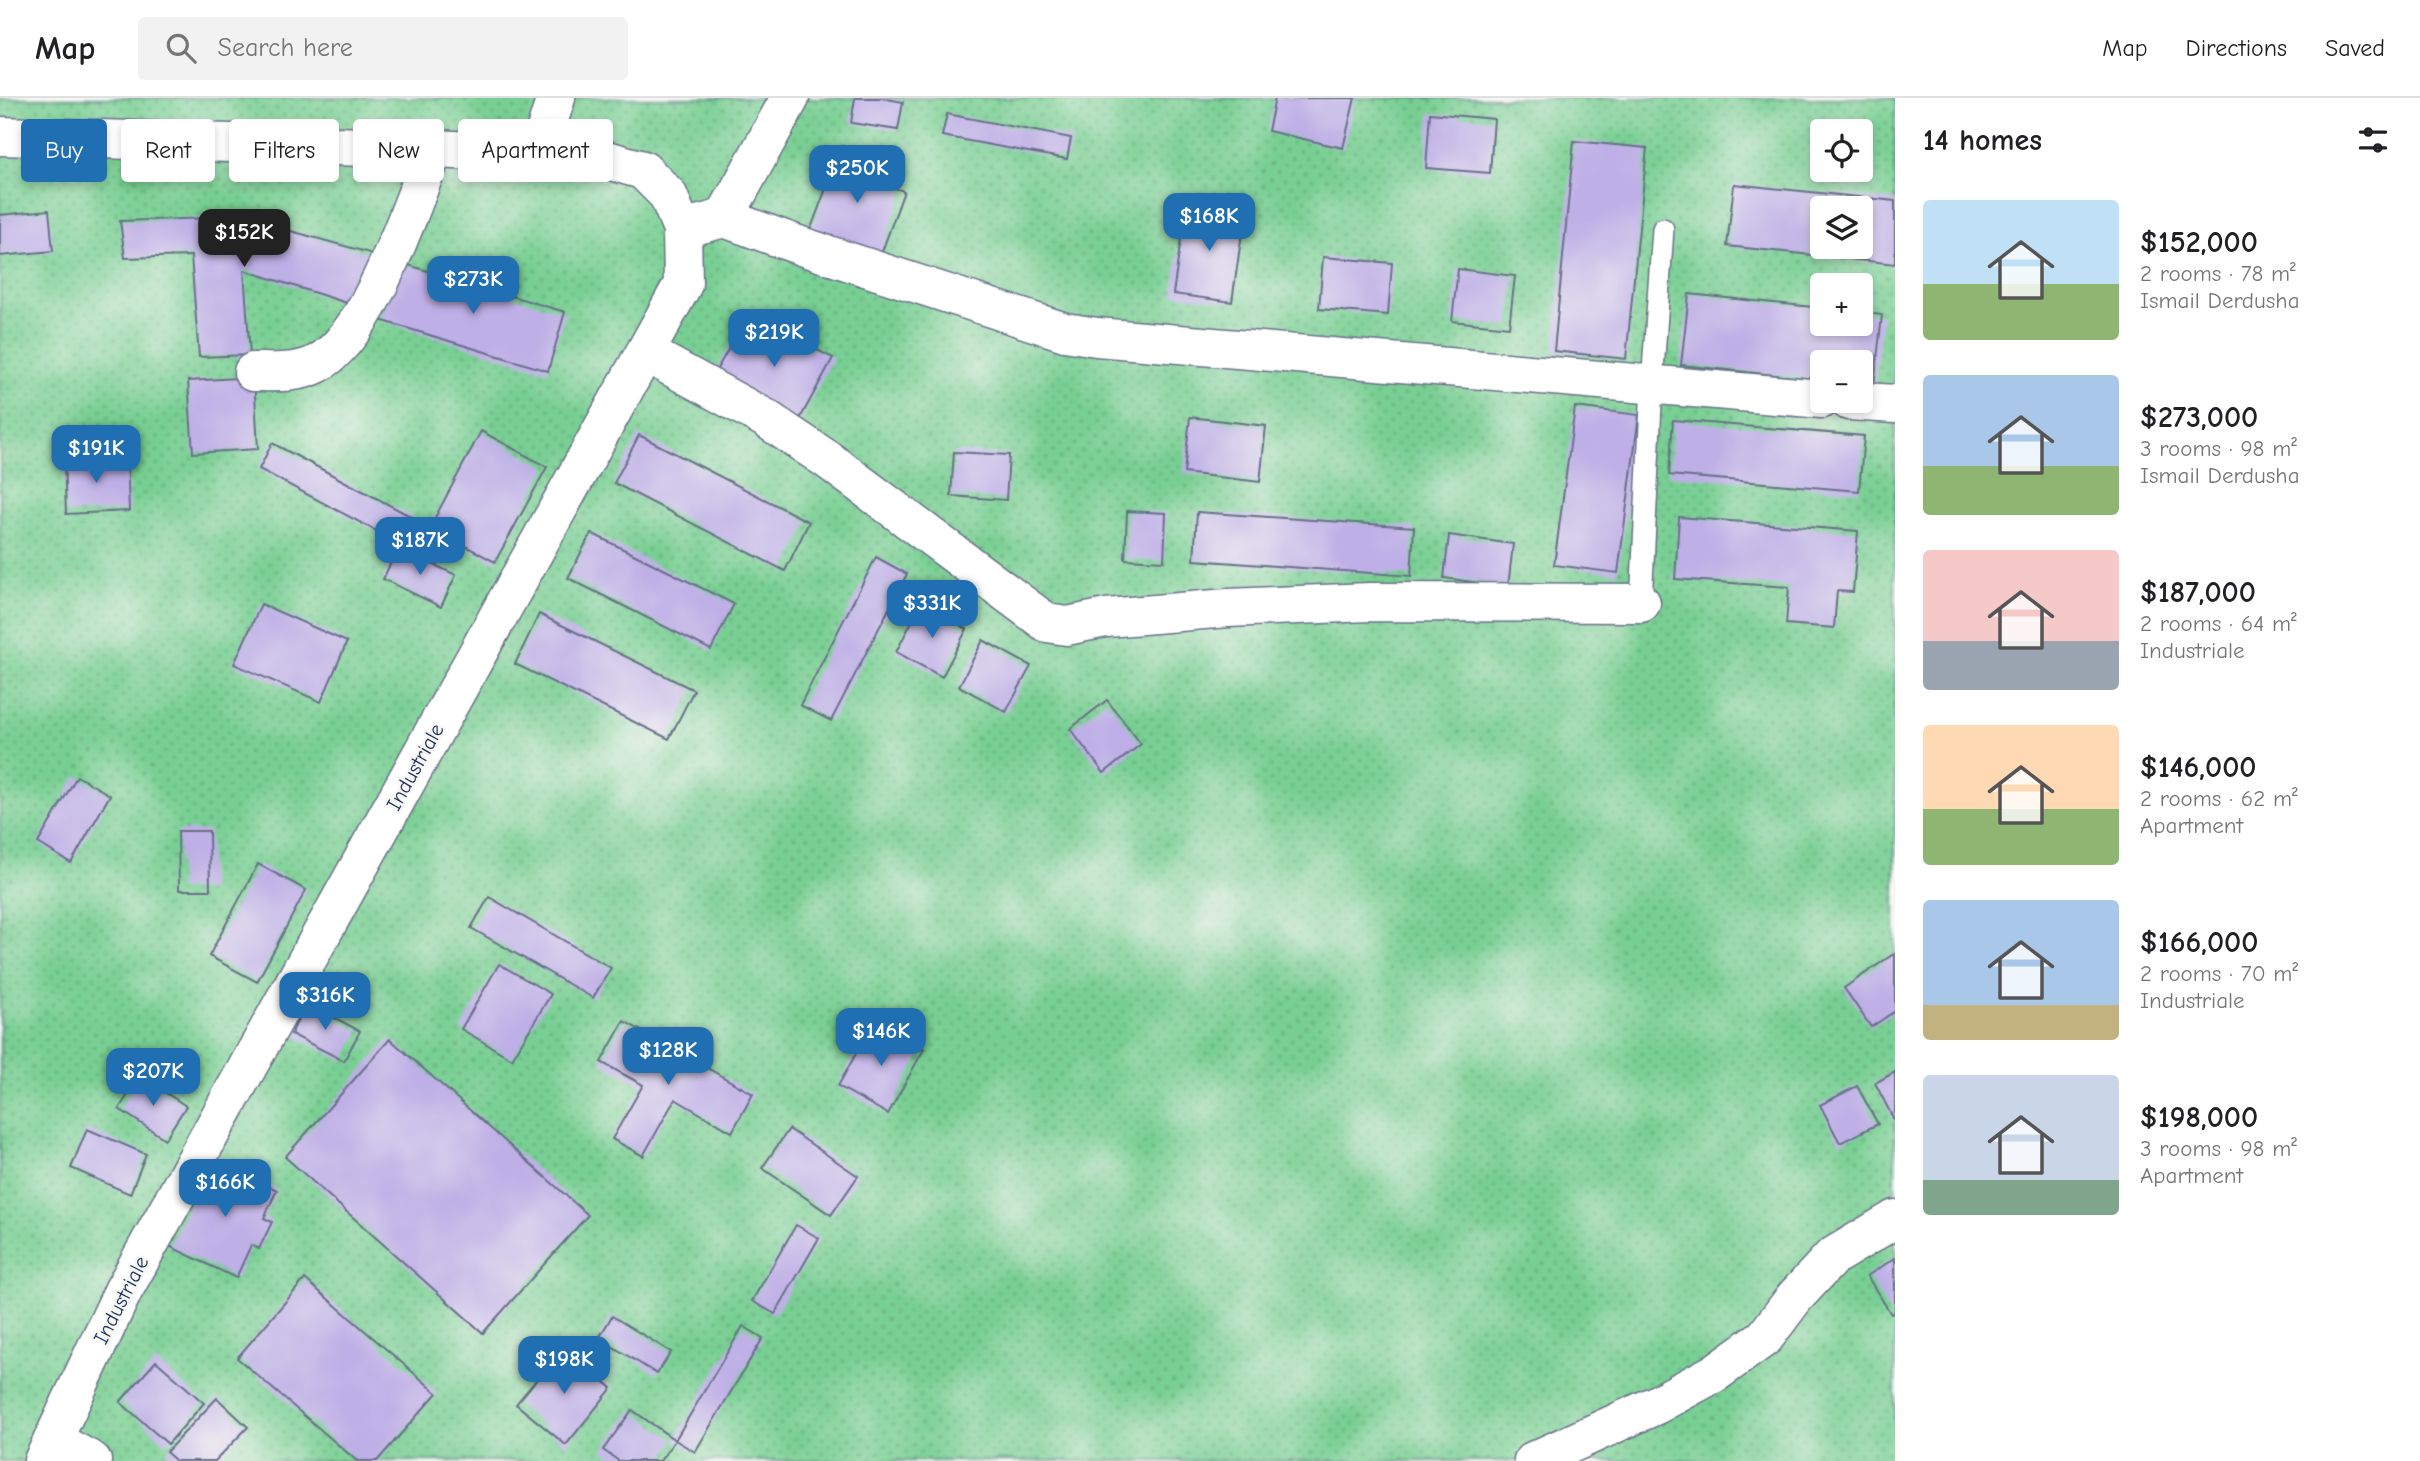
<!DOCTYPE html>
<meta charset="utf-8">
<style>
body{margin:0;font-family:"Comic Neue",sans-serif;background:#f2f2f2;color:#202124;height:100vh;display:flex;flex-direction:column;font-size:26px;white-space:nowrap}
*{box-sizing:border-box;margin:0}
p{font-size:23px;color:#757577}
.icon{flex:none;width:38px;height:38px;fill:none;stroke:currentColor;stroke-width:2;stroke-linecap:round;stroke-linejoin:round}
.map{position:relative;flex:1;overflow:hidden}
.details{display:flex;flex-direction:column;background:#fff;width:525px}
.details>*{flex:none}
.hud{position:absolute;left:21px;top:21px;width:665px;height:63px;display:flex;gap:14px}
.tools{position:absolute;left:1810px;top:21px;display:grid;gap:14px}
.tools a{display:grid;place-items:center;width:63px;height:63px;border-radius:7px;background:#fff;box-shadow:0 4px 10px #0003;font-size:35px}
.price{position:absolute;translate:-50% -60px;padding:0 16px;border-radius:14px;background:#1f6fb2;color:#fff;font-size:23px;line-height:46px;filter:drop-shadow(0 2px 4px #0008)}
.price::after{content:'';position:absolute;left:50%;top:42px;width:21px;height:16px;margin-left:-10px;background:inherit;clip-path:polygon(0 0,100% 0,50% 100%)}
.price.selected{background:#222;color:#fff}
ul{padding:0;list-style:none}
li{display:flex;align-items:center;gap:21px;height:175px;padding:0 28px}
li span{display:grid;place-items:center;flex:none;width:196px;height:140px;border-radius:7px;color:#555}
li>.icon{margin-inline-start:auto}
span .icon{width:84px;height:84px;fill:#fffc;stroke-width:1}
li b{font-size:30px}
h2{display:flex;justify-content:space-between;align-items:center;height:84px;padding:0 28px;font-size:30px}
.pill{padding:0 24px;border-radius:7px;background:#fff;box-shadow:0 4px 10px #0003;font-size:24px;line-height:63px}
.pill.selected{background:#1f6fb2;color:#fff}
header{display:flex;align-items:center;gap:42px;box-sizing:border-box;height:98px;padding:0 35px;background:#fff;border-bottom:2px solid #e0e0e0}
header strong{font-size:33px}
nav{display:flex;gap:38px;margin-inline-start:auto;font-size:24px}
.search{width:490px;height:63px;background:#f2f2f2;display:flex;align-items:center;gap:18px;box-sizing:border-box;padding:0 24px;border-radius:7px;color:#757577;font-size:26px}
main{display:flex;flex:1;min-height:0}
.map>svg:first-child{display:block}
.park{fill:url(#park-dots);stroke:#4a7f78;stroke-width:2;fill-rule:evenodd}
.building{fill:#beafe6;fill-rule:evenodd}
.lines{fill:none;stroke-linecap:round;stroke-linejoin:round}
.lane-casing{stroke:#677088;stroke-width:24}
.street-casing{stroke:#677088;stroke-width:41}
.secondary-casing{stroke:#677088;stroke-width:41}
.lane{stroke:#fff;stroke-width:21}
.street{stroke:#fff;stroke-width:38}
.secondary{stroke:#fff;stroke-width:38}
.labels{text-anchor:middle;stroke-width:5;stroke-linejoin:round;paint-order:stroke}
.street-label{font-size:21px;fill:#1b2f5e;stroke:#f6f6f2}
</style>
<header>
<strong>Map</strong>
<div class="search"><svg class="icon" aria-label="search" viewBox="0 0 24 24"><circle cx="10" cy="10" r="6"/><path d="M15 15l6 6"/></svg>Search here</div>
<nav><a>Map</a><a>Directions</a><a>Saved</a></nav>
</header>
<main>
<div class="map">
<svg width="1895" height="1363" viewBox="0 0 1895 1363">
<defs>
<pattern id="park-dots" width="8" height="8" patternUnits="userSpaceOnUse" patternTransform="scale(1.75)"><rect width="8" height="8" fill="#78cf93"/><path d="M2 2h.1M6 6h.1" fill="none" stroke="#62a87b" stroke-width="1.8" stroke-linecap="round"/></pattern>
</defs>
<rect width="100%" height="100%" fill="#f6f6f2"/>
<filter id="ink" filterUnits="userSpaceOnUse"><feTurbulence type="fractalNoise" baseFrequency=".0143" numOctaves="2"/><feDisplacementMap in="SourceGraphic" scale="14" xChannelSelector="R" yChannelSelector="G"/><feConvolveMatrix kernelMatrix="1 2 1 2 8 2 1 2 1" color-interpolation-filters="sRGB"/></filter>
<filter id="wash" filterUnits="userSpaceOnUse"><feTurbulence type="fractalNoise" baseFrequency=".00686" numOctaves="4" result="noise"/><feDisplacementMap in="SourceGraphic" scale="28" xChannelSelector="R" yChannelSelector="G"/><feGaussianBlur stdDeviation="1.57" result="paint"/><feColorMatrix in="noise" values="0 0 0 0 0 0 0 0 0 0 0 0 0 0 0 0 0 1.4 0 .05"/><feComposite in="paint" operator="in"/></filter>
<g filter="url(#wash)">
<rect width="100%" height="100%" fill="#f4e8d6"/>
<!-- park -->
<path class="park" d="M0 0H1895V1363H0ZM1822 33H1860V72H1822ZM1822 110H1860V149H1822ZM1822 187H1860V226H1822ZM1822 264H1860V303H1822Z"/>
<g id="blocks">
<!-- building -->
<g class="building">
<path d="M855 0H882L903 4 898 32 851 25Z"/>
<path d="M1275 0H1355L1343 50 1268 33Z"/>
<path d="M1430 15 1494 21 1490 75 1426 70Z"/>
<path d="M947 16 1071 40 1067 61 942 38Z"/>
<path d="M1574 43 1647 50 1626 261 1554 253Z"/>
<path d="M842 48 878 61 871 82 904 93 880 159 810 133Z"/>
<path d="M1734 86 1895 103V166L1727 148ZM1822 110H1860V149H1822Z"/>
<path d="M1186 106 1245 114 1232 204 1173 196Z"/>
<path d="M49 112 53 153 0 158V117Z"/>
<path d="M241 119 377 157 350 206 244 172 250 257 199 259 191 158 125 160 120 123Z"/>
<path d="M1323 159 1392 165 1388 217 1319 211Z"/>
<path d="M398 164 565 214 548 273 380 222Z"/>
<path d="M1458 171 1515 178 1509 229 1452 223Z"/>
<path d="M1689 196 1822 210V226H1860V214L1882 217 1874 288 1860 286V264H1822V282L1681 267Z"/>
<path d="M748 217 833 260 796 328 714 276Z"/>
<path d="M254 279 258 351 193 355 188 283Z"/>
<path d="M1575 309 1639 317 1618 475 1554 467Z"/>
<path d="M1190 319 1266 328 1260 384 1184 375Z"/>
<path d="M1673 322 1864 338 1859 393 1669 377Z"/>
<path d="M481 333 547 369 495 464 430 429Z"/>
<path d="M639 337 809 424 785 473 614 385Z"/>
<path d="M272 345 412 419 399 445 259 371Z"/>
<path d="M954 354 1009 357 1006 402 951 398Z"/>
<path d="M127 358 129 413 66 416 64 361Z"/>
<path d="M1127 413 1166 415 1164 463 1125 461Z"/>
<path d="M1197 414 1414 429 1411 478 1194 462Z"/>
<path d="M1679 419 1858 433 1853 494 1837 493 1834 530 1786 526 1789 489 1675 481Z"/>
<path d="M591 435 734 506 711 552 568 480Z"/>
<path d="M1449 437 1513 446 1508 489 1444 480Z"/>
<path d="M398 450 456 477 441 509 383 481Z"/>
<path d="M876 459 907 476 831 623 800 607Z"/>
<path d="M261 506 347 544 321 604 234 566Z"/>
<path d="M921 506 967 531 942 579 896 554Z"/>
<path d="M539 516 694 592 669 641 515 566Z"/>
<path d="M983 542 1031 568 1006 614 959 588Z"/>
<path d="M1107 602 1141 646 1104 675 1070 631Z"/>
<path d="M77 678 110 697 71 765 38 745Z"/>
<path d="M178 733H209L210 792H179Z"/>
<path d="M258 766 306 792 257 884 209 858Z"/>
<path d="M489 799 611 870 593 900 471 830Z"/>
<path d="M1895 855V913L1871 929 1844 890Z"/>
<path d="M499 866 551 896 512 961 461 931Z"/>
<path d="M306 905 360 933 344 963 291 936Z"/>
<path d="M624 923 753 996 732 1034 675 1001 643 1058 612 1041 643 987 601 964Z"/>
<path d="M874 923 924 951 888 1016 838 988Z"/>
<path d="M390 941 588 1117 483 1235 285 1059Z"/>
<path d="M1895 974V1024L1875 985Z"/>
<path d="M140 978 186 1008 165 1041 119 1011Z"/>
<path d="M1857 988 1878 1026 1840 1045 1820 1007Z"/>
<path d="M87 1031 146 1056 130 1096 71 1070Z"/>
<path d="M789 1031 858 1078 831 1117 762 1070Z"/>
<path d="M211 1060 277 1092 264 1120 272 1124 259 1151 251 1147 236 1180 169 1148Z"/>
<path d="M796 1127 819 1140 775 1216 752 1203Z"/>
<path d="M1895 1160V1214L1891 1216 1867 1178Z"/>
<path d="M305 1181 437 1295 377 1363H357L237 1260Z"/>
<path d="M612 1218 671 1254 657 1276 599 1240Z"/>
<path d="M743 1228 763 1240 695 1354 675 1342 660 1363H619L603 1352 632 1312 675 1342Z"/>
<path d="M563 1250 612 1290 566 1347 516 1306Z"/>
<path d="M156 1263 204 1305 168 1346 120 1304Z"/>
<path d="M217 1300 248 1329 215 1363H176L166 1354Z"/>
</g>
</g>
</g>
<g filter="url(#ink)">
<use href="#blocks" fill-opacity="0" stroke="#677088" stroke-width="2"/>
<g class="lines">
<defs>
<path id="lane" d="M1641 505 1652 287 1663 131"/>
<g id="street">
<path d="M538 56 556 0"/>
<path d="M724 120 804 149 1065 234 1097 239 1822 301"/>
<path d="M646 255 765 320 828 362 1047 525 1067 528 1106 520 1228 510 1370 504 1641 505"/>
<path d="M253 274C274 274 298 276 317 266 371 237 411 107 434 51"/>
<path d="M1849 303 1895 306"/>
<path d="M53 1342 92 1363"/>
<path d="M1533 1363 1656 1307 1715 1275 1765 1239 1795 1199 1832 1159 1895 1121"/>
</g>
<g id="secondary">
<path d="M0 38 434 51 559 57 607 62 643 72 668 97 682 131 683 186 123 1193 43 1363"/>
<path d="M682 131 724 120 790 0"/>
</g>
</defs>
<!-- lane casing -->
<use href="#lane" class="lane-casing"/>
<!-- street casing -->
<use href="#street" class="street-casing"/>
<!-- secondary casing -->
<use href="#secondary" class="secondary-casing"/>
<!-- lane -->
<use href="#lane" class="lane"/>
<!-- street -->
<use href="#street" class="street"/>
<!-- secondary -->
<use href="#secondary" class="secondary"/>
</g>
</g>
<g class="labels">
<!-- street labels -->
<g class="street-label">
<text transform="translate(415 669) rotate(-61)" y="7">Industriale</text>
<text transform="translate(121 1202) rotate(-63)" y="7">Industriale</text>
</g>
</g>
</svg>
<div class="tools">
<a><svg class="icon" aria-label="locate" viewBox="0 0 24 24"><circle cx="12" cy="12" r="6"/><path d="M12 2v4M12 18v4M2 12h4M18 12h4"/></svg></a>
<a><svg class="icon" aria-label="layers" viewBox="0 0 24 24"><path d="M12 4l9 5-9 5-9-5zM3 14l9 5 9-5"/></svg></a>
<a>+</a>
<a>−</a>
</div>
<b class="price" style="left:857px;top:107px">$250K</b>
<b class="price" style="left:1209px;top:155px">$168K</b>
<b class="price selected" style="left:244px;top:171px">$152K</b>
<b class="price" style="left:473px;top:218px">$273K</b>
<b class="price" style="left:774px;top:271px">$219K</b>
<b class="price" style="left:96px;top:387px">$191K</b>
<b class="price" style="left:420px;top:479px">$187K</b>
<b class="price" style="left:932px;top:542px">$331K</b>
<b class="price" style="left:325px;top:934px">$316K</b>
<b class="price" style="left:881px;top:970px">$146K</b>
<b class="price" style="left:668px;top:989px">$128K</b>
<b class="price" style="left:153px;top:1010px">$207K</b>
<b class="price" style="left:225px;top:1121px">$166K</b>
<b class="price" style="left:564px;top:1298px">$198K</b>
<div class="hud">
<a class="pill selected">Buy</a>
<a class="pill">Rent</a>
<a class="pill">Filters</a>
<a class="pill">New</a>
<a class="pill">Apartment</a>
</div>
</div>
<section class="details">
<h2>14 homes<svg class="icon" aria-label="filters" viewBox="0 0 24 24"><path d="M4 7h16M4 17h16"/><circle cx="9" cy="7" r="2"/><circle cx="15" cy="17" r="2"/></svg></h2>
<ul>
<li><span style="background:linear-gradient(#bfe0f5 60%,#8fb573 0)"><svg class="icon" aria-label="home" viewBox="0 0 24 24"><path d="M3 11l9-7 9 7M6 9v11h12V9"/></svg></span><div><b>$152,000</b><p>2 rooms · 78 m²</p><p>Ismail Derdusha</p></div></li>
<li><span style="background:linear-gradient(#a9c7e8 65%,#8fb573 0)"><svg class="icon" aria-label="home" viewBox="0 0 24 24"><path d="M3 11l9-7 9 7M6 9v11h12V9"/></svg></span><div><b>$273,000</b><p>3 rooms · 98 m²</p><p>Ismail Derdusha</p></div></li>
<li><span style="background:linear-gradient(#f6c9c9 65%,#9aa5b1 0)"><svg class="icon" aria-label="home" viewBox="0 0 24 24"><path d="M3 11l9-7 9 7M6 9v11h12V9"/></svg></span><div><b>$187,000</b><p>2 rooms · 64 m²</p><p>Industriale</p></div></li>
<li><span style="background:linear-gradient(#ffd9b3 60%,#8fb573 0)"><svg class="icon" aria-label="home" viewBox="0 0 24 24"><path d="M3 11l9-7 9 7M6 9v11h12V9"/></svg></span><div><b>$146,000</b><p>2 rooms · 62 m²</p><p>Apartment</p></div></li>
<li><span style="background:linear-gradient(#a9c7e8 75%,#c2b280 0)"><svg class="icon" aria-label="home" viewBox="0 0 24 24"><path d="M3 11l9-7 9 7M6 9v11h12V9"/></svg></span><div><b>$166,000</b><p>2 rooms · 70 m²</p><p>Industriale</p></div></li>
<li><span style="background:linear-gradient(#c9d6e8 75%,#7fa58c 0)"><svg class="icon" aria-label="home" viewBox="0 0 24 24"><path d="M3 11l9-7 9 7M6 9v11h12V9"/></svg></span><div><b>$198,000</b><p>3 rooms · 98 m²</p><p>Apartment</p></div></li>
</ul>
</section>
</main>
